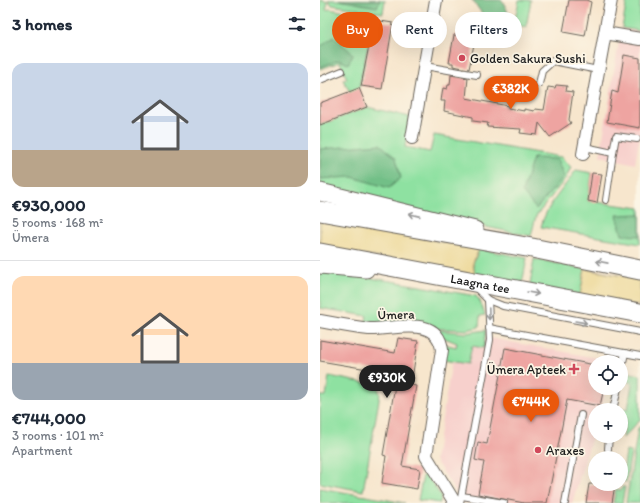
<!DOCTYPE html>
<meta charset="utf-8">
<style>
body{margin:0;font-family:Itim,sans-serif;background:#f2f2f3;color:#1f2937;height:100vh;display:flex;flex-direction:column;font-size:15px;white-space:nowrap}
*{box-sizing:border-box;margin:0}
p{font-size:13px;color:#747a83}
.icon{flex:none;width:22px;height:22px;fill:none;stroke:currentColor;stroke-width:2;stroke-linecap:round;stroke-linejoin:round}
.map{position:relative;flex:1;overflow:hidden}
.drawer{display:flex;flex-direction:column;background:#fff;width:320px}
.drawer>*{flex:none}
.hud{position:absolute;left:12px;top:12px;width:248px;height:36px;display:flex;gap:8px}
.buttons{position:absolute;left:268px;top:355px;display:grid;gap:8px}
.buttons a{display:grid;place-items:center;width:40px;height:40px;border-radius:50%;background:#fff;box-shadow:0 4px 16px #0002;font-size:20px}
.price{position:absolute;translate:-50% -34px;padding:0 9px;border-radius:14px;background:#ea580c;color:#fff;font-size:13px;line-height:26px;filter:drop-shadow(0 1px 2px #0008)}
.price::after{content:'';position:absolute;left:50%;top:24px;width:12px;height:9px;margin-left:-6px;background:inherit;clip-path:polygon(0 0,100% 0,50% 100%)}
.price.on{background:#222;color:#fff}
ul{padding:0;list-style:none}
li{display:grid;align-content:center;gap:8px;height:212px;padding:0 12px}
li+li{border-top:1px solid #e0e1e3}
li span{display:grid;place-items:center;height:124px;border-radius:12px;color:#555}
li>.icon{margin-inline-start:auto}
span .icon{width:72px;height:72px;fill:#fffc;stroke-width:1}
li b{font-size:17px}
h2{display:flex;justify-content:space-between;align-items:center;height:48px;padding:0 12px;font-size:17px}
.tag{padding:0 14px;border-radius:18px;background:#fff;box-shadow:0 4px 16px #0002;font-size:14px;line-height:36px}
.tag.on{background:#ea580c;color:#fff}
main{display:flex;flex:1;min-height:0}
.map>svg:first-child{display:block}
.built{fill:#f7d0cc}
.green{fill:#8ee1a1;stroke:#557e5e}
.forest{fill:#72bf87;stroke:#476e52}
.sand{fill:#eeda9e;stroke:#857b5d}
.building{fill:#eea4a1}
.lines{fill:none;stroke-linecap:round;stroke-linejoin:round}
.lane-casing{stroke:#69635a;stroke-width:8}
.street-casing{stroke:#69635a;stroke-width:14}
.secondary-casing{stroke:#69635a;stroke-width:19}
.primary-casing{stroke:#69635a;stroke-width:21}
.lane{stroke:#fff;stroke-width:6}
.street{stroke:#fff;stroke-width:12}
.secondary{stroke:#fff;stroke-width:17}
.primary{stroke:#fff;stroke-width:19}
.oneway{stroke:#999}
.poi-dot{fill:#d1495b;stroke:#fcf5e5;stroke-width:1.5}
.labels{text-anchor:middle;stroke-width:3.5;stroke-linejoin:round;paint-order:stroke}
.poi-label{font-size:13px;fill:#1c1c1c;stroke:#fcf5e5;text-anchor:start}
.street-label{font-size:13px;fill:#1c1c1c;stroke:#fcf5e5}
</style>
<main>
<section class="drawer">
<h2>3 homes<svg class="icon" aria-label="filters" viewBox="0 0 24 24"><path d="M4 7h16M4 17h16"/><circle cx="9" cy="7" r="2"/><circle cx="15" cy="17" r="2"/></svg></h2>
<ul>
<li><span style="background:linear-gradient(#c9d6e8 70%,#b9a48a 0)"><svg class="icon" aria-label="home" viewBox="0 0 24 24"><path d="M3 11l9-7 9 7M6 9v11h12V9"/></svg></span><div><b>€930,000</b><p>5 rooms · 168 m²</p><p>Ümera</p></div></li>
<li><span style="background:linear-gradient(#ffd9b3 70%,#9aa5b1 0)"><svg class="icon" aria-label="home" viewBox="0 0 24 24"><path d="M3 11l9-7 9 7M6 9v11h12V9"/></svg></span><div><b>€744,000</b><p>3 rooms · 101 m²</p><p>Apartment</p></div></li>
</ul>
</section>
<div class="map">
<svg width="320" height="503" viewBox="0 0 320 503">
<rect width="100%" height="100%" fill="#fcf5e5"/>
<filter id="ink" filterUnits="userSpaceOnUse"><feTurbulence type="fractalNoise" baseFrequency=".025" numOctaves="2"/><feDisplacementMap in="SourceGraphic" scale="8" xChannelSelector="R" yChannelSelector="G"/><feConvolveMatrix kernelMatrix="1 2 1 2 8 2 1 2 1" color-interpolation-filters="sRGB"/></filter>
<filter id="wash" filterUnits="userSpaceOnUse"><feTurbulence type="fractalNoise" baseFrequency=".012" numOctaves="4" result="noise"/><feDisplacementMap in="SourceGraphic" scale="16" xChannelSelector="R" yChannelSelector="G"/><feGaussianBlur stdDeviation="0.9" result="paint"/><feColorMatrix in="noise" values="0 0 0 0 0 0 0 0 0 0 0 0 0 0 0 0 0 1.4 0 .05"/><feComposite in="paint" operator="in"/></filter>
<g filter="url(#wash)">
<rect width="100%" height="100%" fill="#f7e6cd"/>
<!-- built -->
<g class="built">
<path d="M301 29 320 32V136L315 164 280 156Z"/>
<path d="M137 332 294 361 275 362V388H287L280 410H275V427L252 503H143L115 460Z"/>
</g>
<!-- green -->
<g class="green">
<path d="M0 0 8 2 6 10 10 9 54 18 39 88 30 92 23 80 27 79 20 62 0 69Z"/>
<path d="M8 0H65L63 13 12 5Z"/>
<path d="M199 0H211L206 27 194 25Z"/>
<path d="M307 0H320V31L302 28Z"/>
<path d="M47 107 90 117 85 147 110 152 114 135 241 157 251 167 246 178 216 216 211 236 156 225 0 187V125Z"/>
<path d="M256 170 272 173 268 201 320 208V244L221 227C225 207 245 187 256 170Z"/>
<path d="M159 249 207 258 202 284 155 275 153 263Z"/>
<path d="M214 259 265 269 260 295 210 285Z"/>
<path d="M0 271 71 281 156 296 160 301 165 315 160 316 159 327 147 330 45 325 47 316 0 308Z"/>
<path d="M116 330 146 333 166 330 164 348 152 346 148 364 123 360 124 344 136 347 137 343 122 337Z"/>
<path d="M307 372 320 375V420L303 438 306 418 301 417V410H300V408L308 409 312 383 305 381Z"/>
<path d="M9 376 54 385 58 388 60 394 43 491 0 483V396H6Z"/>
<path d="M320 426V503H306L318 428Z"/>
<path d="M306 451 311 452 306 482 302 481Z"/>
<path d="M104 471 121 496 120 503 98 500Z"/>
<path d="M302 487H305L302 503H293L296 489 301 490Z"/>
<path d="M0 488 85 503H0Z"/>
</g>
<!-- forest -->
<g class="forest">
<path d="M19 0H60L57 7Z"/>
<path d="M152 0H182L188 12 170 24Z"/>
<path d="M14 37 33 54 28 64 19 60 0 67V47Z"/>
<path d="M60 144 76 158 81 178 69 188 32 177 0 179V149Z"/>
<path d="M213 158 237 159 244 177 216 209 202 192Z"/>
<path d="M320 214V236L302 235 297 215Z"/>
</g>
<!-- sand -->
<g class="sand">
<path d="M0 219 159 249 153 263 155 275 0 247Z"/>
<path d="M265 269 320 279V306L260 295Z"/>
</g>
<g id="blocks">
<!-- building -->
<g class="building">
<path d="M249 0H266L271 2 265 36 243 32Z"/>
<path d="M54 20 73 23 62 89 41 86Z"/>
<path d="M138 31 152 33 151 39H155L149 69 133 66V63H129L134 35H138Z"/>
<path d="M304 55 320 58V128L287 122 292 91 298 93Z"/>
<path d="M131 75 148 78 146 98 188 106V108L204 111V109L214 111 215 109 224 110 228 87 235 88 236 85 247 86 246 91 253 92 249 120 251 123 230 137 219 123 217 135 200 133 201 129 167 127 168 123 153 121V117L124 111 125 101H121L123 88 127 89 128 85H130Z"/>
<path d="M39 88 47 107 0 125V103Z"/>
<path d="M272 173 282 174 277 203 268 201Z"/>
<path d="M78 338 98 341 91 385 96 386 82 466 100 469 97 489 62 483 66 456 63 455 77 374 0 361V340L75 353Z"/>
<path d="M185 348 275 365V388H284L280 406 247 400 227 503H204L158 494 164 462 155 460 158 442 167 444Z"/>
<path d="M269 484H295L292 503H266Z"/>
</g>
</g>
</g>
<g filter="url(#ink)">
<use href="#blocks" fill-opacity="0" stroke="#69635a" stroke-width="1"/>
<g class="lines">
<defs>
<g id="lane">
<path d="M105 66 157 75"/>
<path d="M0 80 22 71"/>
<path d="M219 84 222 71 233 61 278 70"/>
<path d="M265 147 293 153 286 200"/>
<path d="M293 153 296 136 317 139"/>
<path d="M155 287 168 300 183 306 320 332"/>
<path d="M169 328 320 356"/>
<path d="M301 371 305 353"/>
<path d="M293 410 298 388"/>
<path d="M288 449 289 436"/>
<path d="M142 496 184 503"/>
<path d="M140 503 170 340 168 300"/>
<path d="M245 503 261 415"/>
</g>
<g id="street">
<path d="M285 33 320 39"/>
<path d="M92 138 116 0"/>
<path d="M263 154 291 0"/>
<path d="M0 321C16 324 33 327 49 329 73 330 118 314 122 350L106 456 135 503"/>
</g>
<g id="secondary">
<path d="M0 192 155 230"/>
<path d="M0 265 46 269"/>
</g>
<g id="primary">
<path d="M0 211 212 248 320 270"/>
<path id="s1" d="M0 253 320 313"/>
</g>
</defs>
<!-- lane casing -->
<use href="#lane" class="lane-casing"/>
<!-- street casing -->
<use href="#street" class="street-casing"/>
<!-- secondary casing -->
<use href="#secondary" class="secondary-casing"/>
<!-- primary casing -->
<use href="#primary" class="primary-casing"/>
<!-- lane -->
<use href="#lane" class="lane"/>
<!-- street -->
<use href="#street" class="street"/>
<!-- secondary -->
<use href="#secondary" class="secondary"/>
<!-- primary -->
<use href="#primary" class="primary"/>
</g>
<!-- one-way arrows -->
<defs><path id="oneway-shaft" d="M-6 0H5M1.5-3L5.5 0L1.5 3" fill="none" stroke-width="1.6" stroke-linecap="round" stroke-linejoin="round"/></defs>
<g class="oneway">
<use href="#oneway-shaft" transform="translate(94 215) rotate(-167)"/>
<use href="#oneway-shaft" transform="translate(282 262) rotate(-169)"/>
<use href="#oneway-shaft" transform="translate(213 293) rotate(10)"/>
<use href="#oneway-shaft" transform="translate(169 314) rotate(88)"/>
<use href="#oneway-shaft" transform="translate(261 322) rotate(10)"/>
</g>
</g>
<!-- markers -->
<g class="poi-dot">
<circle cx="142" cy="58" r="4"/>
<path d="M252 363h4v4h4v4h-4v4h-4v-4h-4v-4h4z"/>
<circle cx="218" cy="450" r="4"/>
</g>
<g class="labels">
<!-- poi labels -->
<g class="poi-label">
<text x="150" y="63">Golden Sakura Sushi</text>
<text x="246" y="374" text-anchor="end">Ümera Apteek</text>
<text x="226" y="455">Araxes</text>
</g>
<!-- street labels -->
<g class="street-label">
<text dy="5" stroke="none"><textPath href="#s1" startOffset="163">Laagna tee</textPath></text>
<text transform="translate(76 314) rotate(-1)" y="5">Ümera</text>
</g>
</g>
</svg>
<div class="buttons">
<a><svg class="icon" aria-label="locate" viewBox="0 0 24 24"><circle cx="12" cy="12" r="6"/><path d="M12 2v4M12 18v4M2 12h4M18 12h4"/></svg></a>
<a>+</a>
<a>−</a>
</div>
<b class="price" style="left:191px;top:110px">€382K</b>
<b class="price on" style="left:67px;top:399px">€930K</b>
<b class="price" style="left:211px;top:423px">€744K</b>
<div class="hud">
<a class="tag on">Buy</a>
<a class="tag">Rent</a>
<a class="tag">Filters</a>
</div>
</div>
</main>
